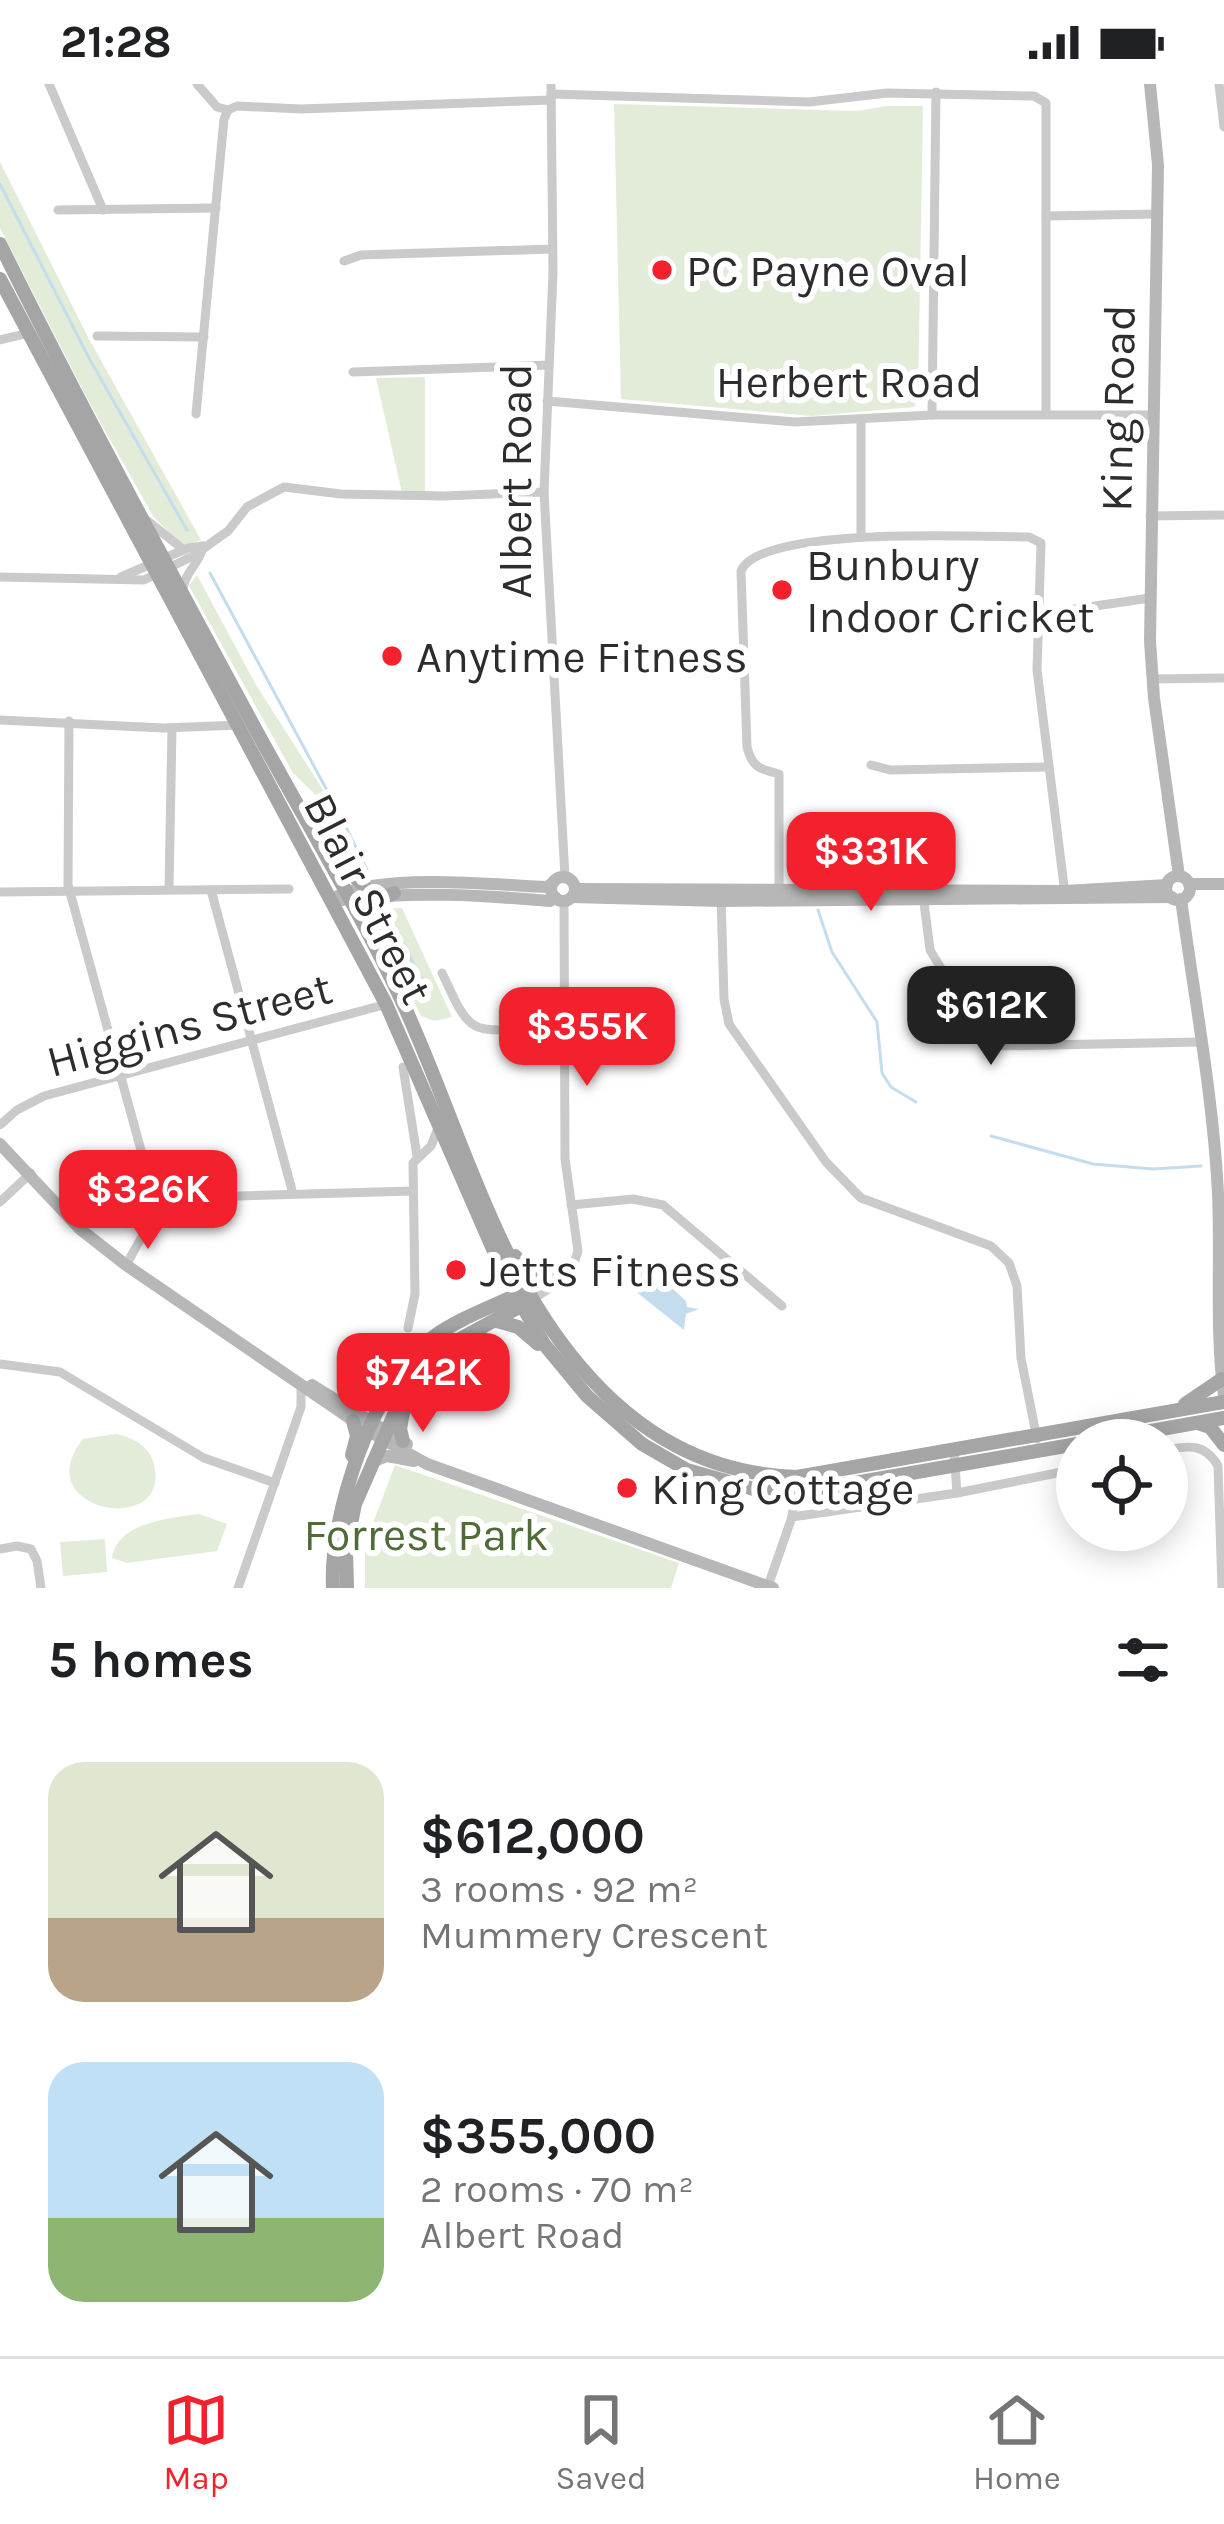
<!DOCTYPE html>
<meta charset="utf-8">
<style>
body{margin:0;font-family:Karla,sans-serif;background:#f6f6f6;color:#202124;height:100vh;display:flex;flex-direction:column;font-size:45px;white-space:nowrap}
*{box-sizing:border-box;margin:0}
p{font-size:39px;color:#757577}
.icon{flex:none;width:66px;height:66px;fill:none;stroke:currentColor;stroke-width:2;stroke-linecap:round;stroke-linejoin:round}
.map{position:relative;height:1504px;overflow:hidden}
.panel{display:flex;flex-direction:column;background:#fff;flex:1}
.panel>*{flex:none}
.tools{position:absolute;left:1056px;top:1335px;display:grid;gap:24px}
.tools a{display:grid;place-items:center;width:132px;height:132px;border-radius:50%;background:#fff;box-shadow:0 6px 30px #0003;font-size:60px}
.price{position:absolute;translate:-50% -102px;padding:0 27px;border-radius:24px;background:#f3202d;color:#fff;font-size:39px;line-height:78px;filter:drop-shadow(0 3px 6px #0008)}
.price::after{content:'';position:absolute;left:50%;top:72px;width:36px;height:27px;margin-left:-18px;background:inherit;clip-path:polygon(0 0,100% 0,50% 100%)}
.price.selected{background:#222;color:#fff}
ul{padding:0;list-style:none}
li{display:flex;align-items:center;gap:36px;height:300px;padding:0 48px}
li span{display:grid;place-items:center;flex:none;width:336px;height:240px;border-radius:36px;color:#555}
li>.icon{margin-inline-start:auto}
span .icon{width:144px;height:144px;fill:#fffc;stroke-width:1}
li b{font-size:51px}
h2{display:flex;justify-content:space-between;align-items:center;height:144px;padding:0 48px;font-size:51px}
.status{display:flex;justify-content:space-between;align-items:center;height:84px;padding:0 60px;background:#fff;direction:ltr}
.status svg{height:33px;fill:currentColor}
.dock{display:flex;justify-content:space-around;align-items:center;height:168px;border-top:3px solid #e0e0e0;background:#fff;font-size:33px;color:#757577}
.dock a{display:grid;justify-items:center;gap:6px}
.dock .selected{color:#f3202d}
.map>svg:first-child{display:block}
.green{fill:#e3ecd9}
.water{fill:#c3ddee}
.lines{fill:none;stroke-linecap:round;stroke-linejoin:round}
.stream{stroke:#c3ddee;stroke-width:3}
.street{stroke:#cacaca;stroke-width:9}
.secondary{stroke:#b7b7b7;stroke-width:12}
.primary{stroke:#a5a5a5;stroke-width:14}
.poi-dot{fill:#f3202d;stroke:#fff;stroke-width:4.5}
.labels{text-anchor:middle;stroke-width:12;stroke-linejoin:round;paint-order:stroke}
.poi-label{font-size:45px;fill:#2d2d2d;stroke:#fff;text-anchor:start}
.street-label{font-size:45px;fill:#2d2d2d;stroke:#fff}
.park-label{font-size:45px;fill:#4f6c37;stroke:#fff}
</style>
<div class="status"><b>21:28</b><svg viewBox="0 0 49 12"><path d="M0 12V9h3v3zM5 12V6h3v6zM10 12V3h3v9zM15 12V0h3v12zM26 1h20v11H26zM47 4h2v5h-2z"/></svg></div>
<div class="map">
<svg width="1224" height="1504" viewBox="0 0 1224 1504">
<rect width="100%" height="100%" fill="#fff"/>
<!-- green -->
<g class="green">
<path d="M614 20 857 27 887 22H923L918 316 914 323 812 332 621 315Z"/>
<path d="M0 78 89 255 201 456 187 461 178 458 153 432 89 318 0 144Z"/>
<path d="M425 293V408L402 409 376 294Z"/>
<path d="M197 491 256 601 332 720 328 723 293 689 189 502Z"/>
<path d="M402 824 452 933 435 937 421 932 369 825Z"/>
<path d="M116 1350C131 1353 147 1360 153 1377 177 1455 24 1429 83 1355Z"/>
<path d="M395 1381 679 1479 671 1504H365V1460Z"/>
<path d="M199 1430 227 1440 217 1467 127 1479 112 1474C117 1438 170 1434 199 1430Z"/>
<path d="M105 1455 107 1488 63 1492 60 1458Z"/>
</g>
<!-- water -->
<path class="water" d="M638 1185 657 1190 686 1217 687 1223 699 1225 686 1230 684 1246 629 1202H615L623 1200Z"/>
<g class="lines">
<!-- stream -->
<g class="stream">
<path d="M0 100 89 274 187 446"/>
<path d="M210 489 337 725"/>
<path d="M341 733 367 786"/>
<path d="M818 826 832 868 877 938 882 989 891 1003 916 1018"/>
<path d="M387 829 427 906"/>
<path d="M991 1052 1093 1080 1153 1085 1201 1082"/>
</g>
<!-- street -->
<g class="street">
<path d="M49 0 103 126"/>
<path d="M197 0 217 23 228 26"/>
<path d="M551 0 553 188 544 408 565 793"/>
<path d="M1219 0 1224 43"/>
<path d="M551 10 809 18 887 9 1034 12 1046 19V330"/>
<path d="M228 26 237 22 301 25 551 16"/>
<path d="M58 126 216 124"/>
<path d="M1046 132 1157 130"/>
<path d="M344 177 361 171 552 165"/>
<path d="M97 252 204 253"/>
<path d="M0 256 29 249"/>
<path d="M353 288 549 281"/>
<path d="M547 317 795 338 932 331H1151"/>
<path d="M196 330 224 35 228 26"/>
<path d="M932 331 936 8"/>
<path d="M1150 432 1224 431"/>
<path d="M144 434 184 466"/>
<path d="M861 453V336"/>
<path d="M0 493 144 496 193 472 228 447 247 423 284 403 341 410 444 412 544 408"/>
<path d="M121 493 188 464 203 462"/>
<path d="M183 505C185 487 200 480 203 462"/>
<path d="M1040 530 1150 514"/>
<path d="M1152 595 1224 594"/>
<path d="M0 636 163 644 240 641"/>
<path d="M69 637 68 801 152 1106 162 1119"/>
<path d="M871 681 890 686 1049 683"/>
<path d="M169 805 172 644"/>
<path d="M211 806 293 1110"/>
<path d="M0 808 289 805"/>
<path d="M779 811V690C759 685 752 683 747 663L741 487C761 441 980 453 1029 453L1041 459 1037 586 1065 810"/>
<path d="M923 811 930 866 986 959 997 962 1200 958"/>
<path d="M721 812 724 915 729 940 826 1078 861 1114 991 1162 1009 1179 1017 1202 1021 1274 1037 1355"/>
<path d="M442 889C450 904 459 932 474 941 490 952 544 942 564 940"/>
<path d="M403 983 417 1072"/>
<path d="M0 1041 17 1026 44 1012 387 920"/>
<path d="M0 1118 31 1089"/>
<path d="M571 1121 633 1115 663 1121 782 1222"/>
<path d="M126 1181 157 1126 170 1114 413 1107"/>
<path d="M527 1206 574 1181"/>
<path d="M533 1215 570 1191 578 1167 565 1075 564 816"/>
<path d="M408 1244 415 1210 413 1079 431 1062 438 1044"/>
<path d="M0 1280 60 1288 204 1374 275 1399"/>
<path d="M1167 1366C1189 1361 1206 1360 1218 1382L1222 1504"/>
<path d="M954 1367 957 1409"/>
<path d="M792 1433 957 1409 1077 1385"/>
<path d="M0 1465 17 1462 31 1465 37 1477 41 1504"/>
<path d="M768 1502 792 1433 796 1404"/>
<path d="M238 1504 301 1323V1303"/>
</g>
<!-- secondary -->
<g class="secondary">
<path d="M1150 0 1158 81 1150 557 1154 614 1179 792"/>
<circle cx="1178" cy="804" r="12"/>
<circle cx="563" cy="805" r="12"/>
<path d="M1189 800H1224"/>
<path d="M575 805 1065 807 1167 801"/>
<path d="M572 813 721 817 1172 813"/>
<path d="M1181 815C1194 912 1213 1011 1218 1109 1221 1174 1215 1249 1224 1312"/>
<path d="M331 816C374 787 494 801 547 803L553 799"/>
<path d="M342 816C413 807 480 811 550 817L555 813"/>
<path d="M0 1060 80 1145 126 1181 370 1348 427 1380 773 1504"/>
<path d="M312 1301 407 1360"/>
<path d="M372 1378 387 1372 414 1377"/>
</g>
<!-- primary -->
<g class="primary">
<path d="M0 160C79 320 165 478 250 635 300 728 356 819 401 915 458 1037 491 1177 579 1281 637 1350 707 1390 797 1393L1224 1318"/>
<path d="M0 195 386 920 503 1188 544 1260 587 1312 642 1360 687 1386 761 1407 814 1406 1077 1360"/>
<path d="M330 768 364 802"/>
<path d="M364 841 371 820 394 809"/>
<path d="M515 1172 530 1188 550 1192"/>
<path d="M497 1237 518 1243 538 1260"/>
<path d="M1185 1320 1222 1295"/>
<path d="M1198 1339 1210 1343 1224 1361"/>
<path d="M1100 1356 1224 1334"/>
<path d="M403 1357 400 1345 404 1323"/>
<path d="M352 1371 357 1352 353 1337"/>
<path d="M333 1504C329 1431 373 1300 432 1254 457 1235 494 1222 523 1208"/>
<path d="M347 1504 346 1465 355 1420 403 1310 442 1265 528 1218"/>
</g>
</g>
<!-- markers -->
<g class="poi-dot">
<circle cx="662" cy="186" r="12"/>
<circle cx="782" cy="506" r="12"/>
<circle cx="392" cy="572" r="12"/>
<circle cx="456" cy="1186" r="12"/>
<circle cx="627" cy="1404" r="12"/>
</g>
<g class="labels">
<!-- poi labels -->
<g class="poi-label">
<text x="686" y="202">PC Payne Oval</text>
<text x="806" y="496">Bunbury<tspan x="806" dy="52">Indoor Cricket</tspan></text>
<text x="416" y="588">Anytime Fitness</text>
<text x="480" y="1202">Jetts Fitness</text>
<text x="651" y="1420">King Cottage</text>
</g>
<!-- street labels -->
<g class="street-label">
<text x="849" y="313">Herbert Road</text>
<text transform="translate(1117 324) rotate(-89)" y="16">King Road</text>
<text transform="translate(515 397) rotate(-90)" y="16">Albert Road</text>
<text transform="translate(369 814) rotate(63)" y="16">Blair Street</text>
<text transform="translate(189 940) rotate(-15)" y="16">Higgins Street</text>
</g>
<!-- park labels -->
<g class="park-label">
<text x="426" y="1466">Forrest Park</text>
</g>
</g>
</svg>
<div class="tools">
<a><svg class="icon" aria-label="locate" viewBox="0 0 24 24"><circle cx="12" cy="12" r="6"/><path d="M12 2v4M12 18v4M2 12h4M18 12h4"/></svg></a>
</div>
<b class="price" style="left:871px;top:830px">$331K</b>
<b class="price selected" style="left:991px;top:984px">$612K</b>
<b class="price" style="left:587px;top:1005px">$355K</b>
<b class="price" style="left:148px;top:1168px">$326K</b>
<b class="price" style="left:423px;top:1351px">$742K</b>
</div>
<section class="panel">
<h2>5 homes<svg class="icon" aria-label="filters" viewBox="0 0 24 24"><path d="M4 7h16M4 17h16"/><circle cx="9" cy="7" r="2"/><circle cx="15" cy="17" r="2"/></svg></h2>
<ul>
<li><span style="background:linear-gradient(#dfe7d0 65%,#b9a48a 0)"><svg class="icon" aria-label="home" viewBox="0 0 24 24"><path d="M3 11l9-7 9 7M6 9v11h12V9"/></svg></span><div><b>$612,000</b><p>3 rooms · 92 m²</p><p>Mummery Crescent</p></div></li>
<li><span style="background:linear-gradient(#bfe0f5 65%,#8fb573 0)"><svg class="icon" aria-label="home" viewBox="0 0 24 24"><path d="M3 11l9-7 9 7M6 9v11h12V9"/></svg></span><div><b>$355,000</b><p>2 rooms · 70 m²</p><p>Albert Road</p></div></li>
</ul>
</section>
<nav class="dock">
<a class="selected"><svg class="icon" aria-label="map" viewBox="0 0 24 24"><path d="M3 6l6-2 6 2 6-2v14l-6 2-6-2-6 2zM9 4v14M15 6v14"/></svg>Map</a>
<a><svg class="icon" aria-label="saved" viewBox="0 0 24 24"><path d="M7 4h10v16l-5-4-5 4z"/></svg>Saved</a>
<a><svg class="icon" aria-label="home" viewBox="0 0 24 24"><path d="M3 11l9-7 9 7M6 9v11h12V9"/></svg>Home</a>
</nav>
